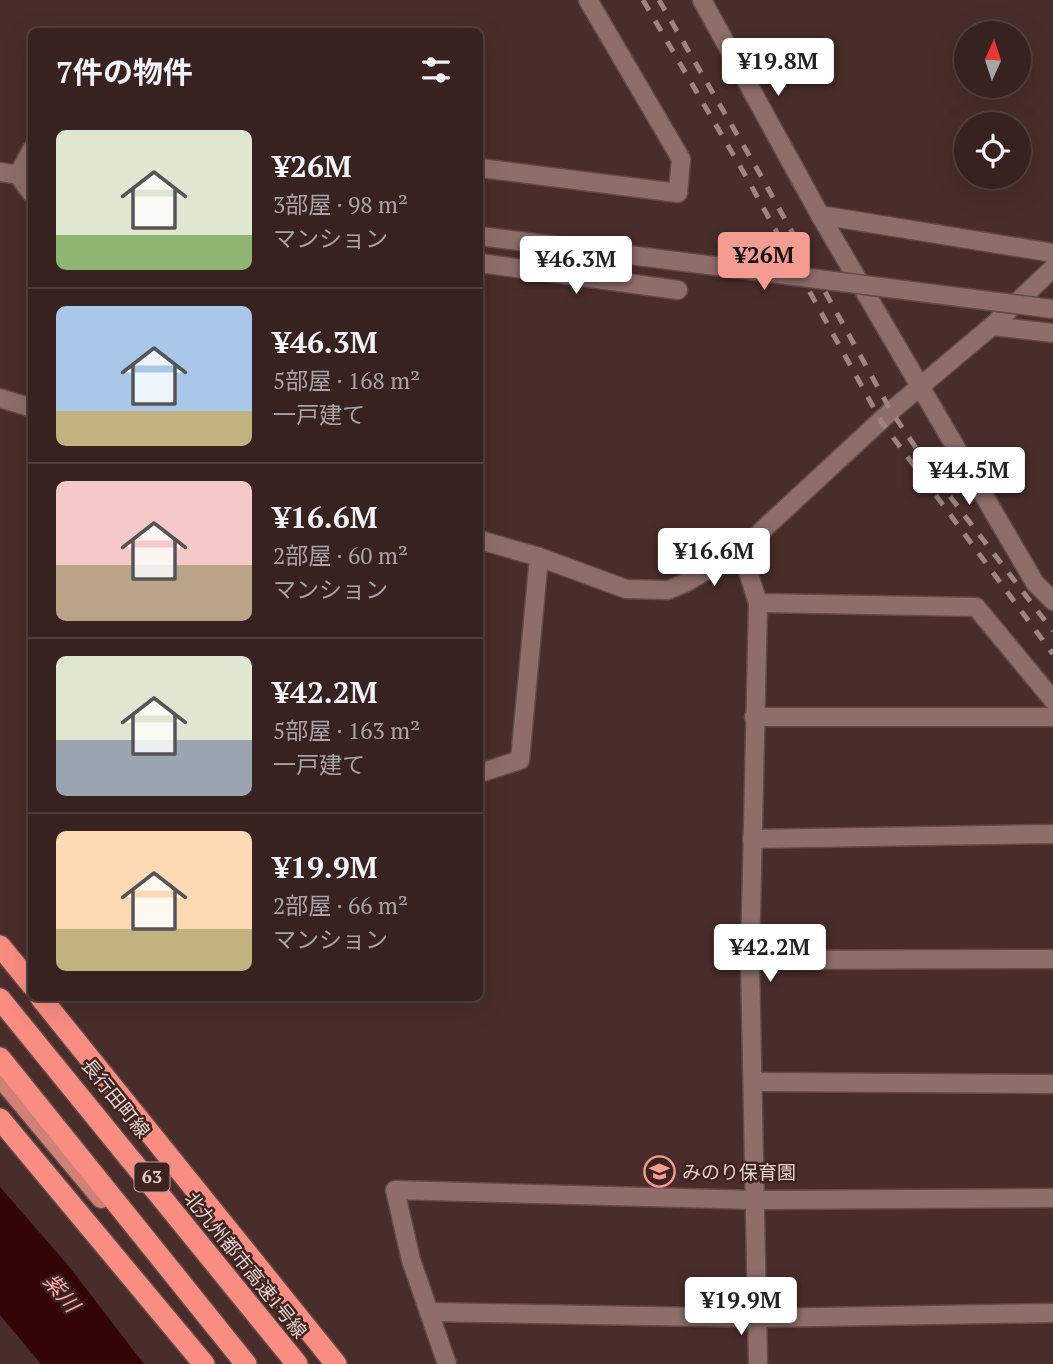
<!DOCTYPE html>
<html lang="ja">
<meta charset="utf-8">
<style>
body{margin:0;font-family:"PT Serif","Noto Sans JP",serif;background:#3e2a29;color:#f1f3f6;height:100vh;display:flex;flex-direction:column;font-size:26px;white-space:nowrap}
*{box-sizing:border-box;margin:0}
p{font-size:23px;color:#aaa4a5}
.icon{flex:none;width:38px;height:38px;fill:none;stroke:currentColor;stroke-width:2;stroke-linecap:round;stroke-linejoin:round}
.map{position:relative;flex:1;overflow:hidden}
.sheet{position:absolute;left:28px;top:28px;width:455px;height:973px;display:flex;flex-direction:column;background:#372220;border-radius:10px;box-shadow:0 7px 28px #0002,0 0 0 2px #513f3e}
.sheet>*{flex:none}
.needle{width:46px;rotate:3deg}
.tools{position:absolute;left:954px;top:21px;display:grid;gap:14px}
.tools a{display:grid;place-items:center;width:77px;height:77px;border-radius:50%;background:#372220;box-shadow:0 7px 28px #0002,0 0 0 2px #513f3e;font-size:35px}
.price{position:absolute;translate:-50% -60px;padding:0 16px;border-radius:7px;background:#fff;color:#222;font-size:23px;line-height:46px;filter:drop-shadow(0 2px 4px #0008)}
.price::after{content:'';position:absolute;left:50%;top:42px;width:21px;height:16px;margin-left:-10px;background:inherit;clip-path:polygon(0 0,100% 0,50% 100%)}
.price.current{background:#f59c92;color:#111}
ul{padding:0;list-style:none}
li{display:flex;align-items:center;gap:21px;height:175px;padding:0 28px}
li+li{border-top:2px solid #513f3e}
li span{display:grid;place-items:center;flex:none;width:196px;height:140px;border-radius:10px;color:#555}
li>.icon{margin-inline-start:auto}
span .icon{width:84px;height:84px;fill:#fffc;stroke-width:1}
li b{font-size:30px}
h2{display:flex;justify-content:space-between;align-items:center;height:84px;padding:0 28px;font-size:30px}
.map>svg:first-child{display:block}
.water{fill:#330605}
.lines{fill:none;stroke-linecap:round;stroke-linejoin:round}
.street-casing{stroke:#624a47;stroke-width:21}
.secondary-casing{stroke:#624a47;stroke-width:21}
.primary-casing{stroke:#624a47;stroke-width:21}
.highway-casing{stroke:#624a47;stroke-width:24}
.street{stroke:#8f6e6a;stroke-width:18}
.secondary{stroke:#8f6e6a;stroke-width:18}
.primary{stroke:#cf8178;stroke-width:18}
.highway{stroke:#f98d82;stroke-width:21}
.rail{stroke:#9c8582;stroke-width:5;stroke-dasharray:12 12;stroke-linecap:butt}
.secondary-bridge-casing{stroke:#624a47;stroke-width:21;stroke-linecap:butt}
.secondary-bridge{stroke:#8f6e6a;stroke-width:18}
.labels{text-anchor:middle;stroke-width:5;stroke-linejoin:round;paint-order:stroke}
.shield{fill:#3e2320;stroke:#b49e9c;stroke-width:2}
.shield-label{font-size:18px;font-weight:bold;fill:#e6d3d1}
.street-label{font-size:19px;fill:#e6d3d1;stroke:#3e2320}
.poi-label{font-size:19px;fill:#e6d3d1;stroke:#3e2320;text-anchor:start}
.water-label{font-size:21px;font-style:italic;fill:#fdb1a7;stroke:#3e2320}
</style>
<div class="map">
<svg width="1053" height="1364" viewBox="0 0 1053 1364">
<rect width="100%" height="100%" fill="#492d2a"/>
<!-- water -->
<path class="water" d="M0 1187 67 1264 144 1364H41L0 1315Z"/>
<g class="lines">
<defs>
<g id="street">
<path d="M702 0 820 215 1035 583 1053 601"/>
<path d="M32 149 18 175 32 194"/>
<path d="M480 168 678 193 681 159 588 0"/>
<path d="M820 215 1053 253"/>
<path d="M480 263 678 290"/>
<path d="M992 326 1053 333"/>
<path d="M0 398 32 408"/>
<path d="M741 550 758 603 976 607 1053 700"/>
<path d="M668 590 685 583 741 550 891 411 992 326 1053 268"/>
<path d="M754 717H1053"/>
<path d="M480 773 520 760 539 557"/>
<path d="M752 839 1053 834"/>
<path d="M753 1082 1053 1084"/>
<path d="M429 1312 757 1318 1053 1313"/>
<path d="M447 1364 411 1260 395 1190 756 1200 1053 1198"/>
</g>
<g id="secondary">
<path d="M0 172 32 177"/>
<path d="M480 540 539 557 626 589 668 590"/>
<path d="M758 603 750 960 758 1364"/>
<path d="M750 960 1053 959"/>
</g>
<path id="primary" d="M0 1078 101 1199"/>
<g id="highway">
<path d="M0 946 32 985"/>
<path d="M41 998 336 1364"/>
<path d="M0 999 297 1364"/>
<path d="M0 1058 246 1364"/>
<path d="M0 1119 204 1364"/>
</g>
</defs>
<!-- street casing -->
<use href="#street" class="street-casing"/>
<!-- secondary casing -->
<use href="#secondary" class="secondary-casing"/>
<!-- primary casing -->
<use href="#primary" class="primary-casing"/>
<!-- highway casing -->
<use href="#highway" class="highway-casing"/>
<!-- street -->
<use href="#street" class="street"/>
<!-- secondary -->
<use href="#secondary" class="secondary"/>
<!-- primary -->
<use href="#primary" class="primary"/>
<!-- highway -->
<use href="#highway" class="highway"/>
<!-- rail -->
<g class="rail">
<path d="M643 0 748 180 881 421 1053 654"/>
<path d="M659 0 760 174 891 411 942 486 1053 631"/>
</g>
<defs>
<path id="secondary-bridge" d="M480 236 1053 309"/>
</defs>
<!-- secondary-bridge casing -->
<use href="#secondary-bridge" class="secondary-bridge-casing"/>
<!-- secondary-bridge -->
<use href="#secondary-bridge" class="secondary-bridge"/>
</g>
<!-- icons -->
<defs>
<symbol id="school-ring" viewBox="-11 -11 22 22"><circle r="9.5" fill="#3e2320" stroke="#f59c92" stroke-width="1.5"/><path d="M0-5L7-2L0 1L-7-2ZM-4 1L0 2.5L4 1V4Q0 6-4 4Z" fill="#f59c92"/></symbol>
</defs>
<g fill-rule="evenodd">
<use href="#school-ring" x="642" y="1154" width="35" height="35"/>
</g>
<g class="labels">
<!-- shield labels -->
<rect class="shield" x="134.5" y="1162.5" width="35" height="29" rx="5"/>
<g class="shield-label">
<text x="152" y="1183">63</text>
</g>
<!-- street labels -->
<g class="street-label">
<text transform="translate(116 1098) rotate(51)" y="7">長行田町線</text>
<text transform="translate(246 1265) rotate(51)" y="7">北九州都市高速1号線</text>
</g>
<!-- poi labels -->
<g class="poi-label">
<text x="682" y="1179">みのり保育園</text>
</g>
<!-- water labels -->
<g class="water-label">
<text transform="translate(61 1293) rotate(50)" y="7">紫川</text>
</g>
</g>
</svg>
<div class="tools">
<a><svg class="needle" viewBox="-14 -14 28 28"><path d="M0-13l5 13h-10z" fill="#e53935"/><path d="M0 13l5-13h-10z" fill="#aaa4a5"/></svg></a>
<a><svg class="icon" aria-label="locate" viewBox="0 0 24 24"><circle cx="12" cy="12" r="6"/><path d="M12 2v4M12 18v4M2 12h4M18 12h4"/></svg></a>
</div>
<b class="price" style="left:778px;top:98px">¥19.8M</b>
<b class="price current" style="left:764px;top:292px">¥26M</b>
<b class="price" style="left:576px;top:296px">¥46.3M</b>
<b class="price" style="left:969px;top:507px">¥44.5M</b>
<b class="price" style="left:714px;top:588px">¥16.6M</b>
<b class="price" style="left:770px;top:984px">¥42.2M</b>
<b class="price" style="left:741px;top:1337px">¥19.9M</b>
<section class="sheet">
<h2>7件の物件<svg class="icon" aria-label="filters" viewBox="0 0 24 24"><path d="M4 7h16M4 17h16"/><circle cx="9" cy="7" r="2"/><circle cx="15" cy="17" r="2"/></svg></h2>
<ul>
<li><span style="background:linear-gradient(#dfe7d0 75%,#8fb573 0)"><svg class="icon" aria-label="home" viewBox="0 0 24 24"><path d="M3 11l9-7 9 7M6 9v11h12V9"/></svg></span><div><b>¥26M</b><p>3部屋 · 98 m²</p><p>マンション</p></div></li>
<li><span style="background:linear-gradient(#a9c7e8 75%,#c2b280 0)"><svg class="icon" aria-label="home" viewBox="0 0 24 24"><path d="M3 11l9-7 9 7M6 9v11h12V9"/></svg></span><div><b>¥46.3M</b><p>5部屋 · 168 m²</p><p>一戸建て</p></div></li>
<li><span style="background:linear-gradient(#f6c9c9 60%,#b9a48a 0)"><svg class="icon" aria-label="home" viewBox="0 0 24 24"><path d="M3 11l9-7 9 7M6 9v11h12V9"/></svg></span><div><b>¥16.6M</b><p>2部屋 · 60 m²</p><p>マンション</p></div></li>
<li><span style="background:linear-gradient(#dfe7d0 60%,#9aa5b1 0)"><svg class="icon" aria-label="home" viewBox="0 0 24 24"><path d="M3 11l9-7 9 7M6 9v11h12V9"/></svg></span><div><b>¥42.2M</b><p>5部屋 · 163 m²</p><p>一戸建て</p></div></li>
<li><span style="background:linear-gradient(#ffd9b3 70%,#c2b280 0)"><svg class="icon" aria-label="home" viewBox="0 0 24 24"><path d="M3 11l9-7 9 7M6 9v11h12V9"/></svg></span><div><b>¥19.9M</b><p>2部屋 · 66 m²</p><p>マンション</p></div></li>
</ul>
</section>
</div>
